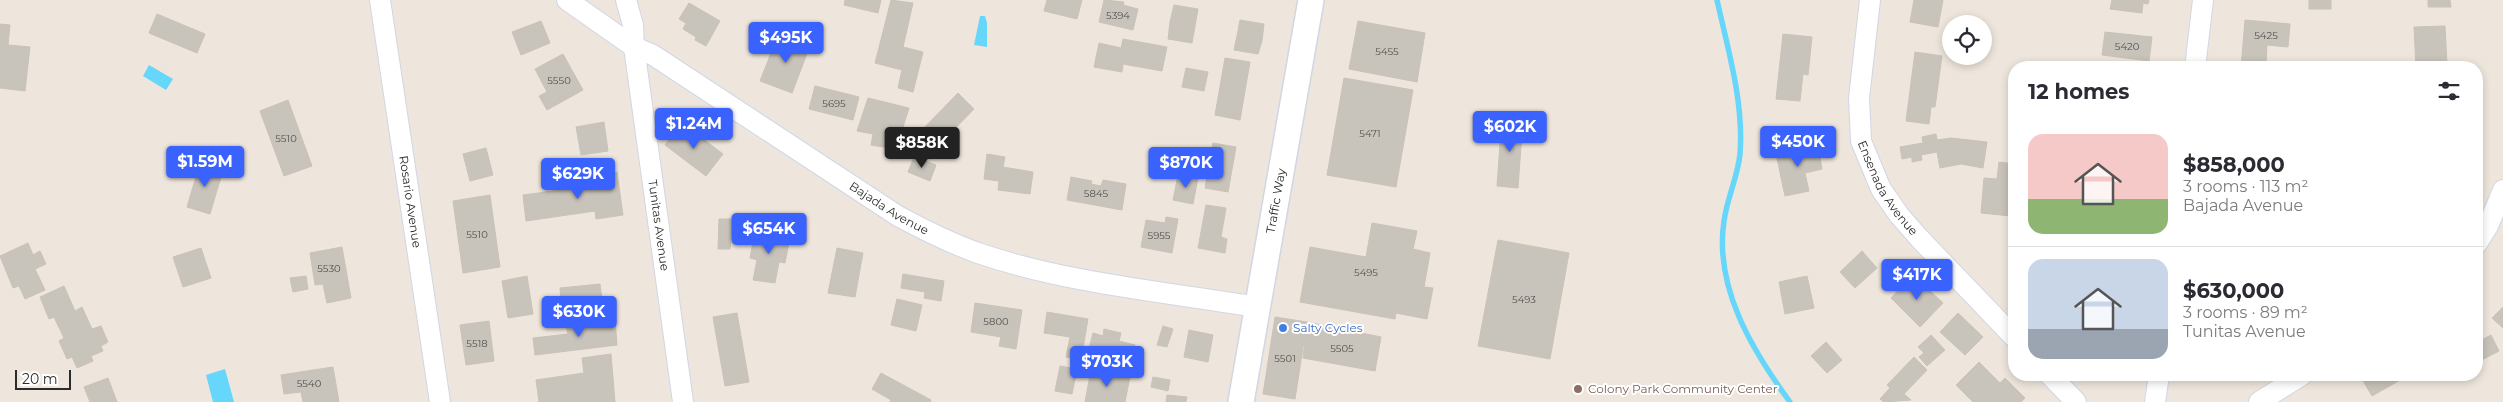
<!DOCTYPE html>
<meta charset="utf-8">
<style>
body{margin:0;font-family:Montserrat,sans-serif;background:#f7f7f7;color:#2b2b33;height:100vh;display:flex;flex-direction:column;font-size:19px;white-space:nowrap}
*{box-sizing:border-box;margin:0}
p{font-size:16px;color:#7c7c81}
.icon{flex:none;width:28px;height:28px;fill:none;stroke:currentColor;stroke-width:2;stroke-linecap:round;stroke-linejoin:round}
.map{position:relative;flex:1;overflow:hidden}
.sheet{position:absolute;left:2008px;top:61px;width:475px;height:320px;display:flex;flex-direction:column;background:#fff;border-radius:20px;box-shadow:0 2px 8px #0003}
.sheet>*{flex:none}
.fabs{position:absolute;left:1942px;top:15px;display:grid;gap:10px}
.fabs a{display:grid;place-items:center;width:50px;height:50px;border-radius:50%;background:#fff;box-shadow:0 2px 8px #0003;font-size:25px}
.scale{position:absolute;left:15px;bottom:12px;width:56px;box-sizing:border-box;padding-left:5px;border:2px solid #2b2b2b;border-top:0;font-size:14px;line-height:18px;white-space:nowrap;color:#2b2b2b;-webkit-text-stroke:4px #fff;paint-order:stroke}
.price{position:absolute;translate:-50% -42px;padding:0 11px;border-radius:5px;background:#3962ff;color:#fff;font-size:16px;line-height:32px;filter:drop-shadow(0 1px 2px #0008)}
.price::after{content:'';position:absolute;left:50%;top:30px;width:15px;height:11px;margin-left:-8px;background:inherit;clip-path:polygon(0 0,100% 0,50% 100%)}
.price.selected{background:#222;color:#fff}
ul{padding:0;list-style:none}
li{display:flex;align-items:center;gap:15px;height:125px;padding:0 20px}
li+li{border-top:1px solid #e1e1e2}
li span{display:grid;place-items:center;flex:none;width:140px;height:100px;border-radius:15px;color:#555}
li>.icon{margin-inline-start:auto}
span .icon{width:60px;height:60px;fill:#fffc;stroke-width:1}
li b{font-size:21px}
h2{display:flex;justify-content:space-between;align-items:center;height:60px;padding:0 20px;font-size:21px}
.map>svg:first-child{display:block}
.water{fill:#66d6fa}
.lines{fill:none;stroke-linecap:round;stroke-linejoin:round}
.stream{stroke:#66d6fa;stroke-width:5.5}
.building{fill:#c9c4bb;stroke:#cac2b6}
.minor-casing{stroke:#d1d6e5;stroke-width:22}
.tertiary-casing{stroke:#d1d6e5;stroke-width:28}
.minor{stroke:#fff;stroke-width:20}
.tertiary{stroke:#fff;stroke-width:25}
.shop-dot{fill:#3f7fe0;stroke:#fff;stroke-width:2}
.education-dot{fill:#8d6e63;stroke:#fff;stroke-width:2}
.labels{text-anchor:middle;stroke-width:4;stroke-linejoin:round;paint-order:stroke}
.number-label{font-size:10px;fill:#52514f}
.street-label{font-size:12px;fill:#2b2b2b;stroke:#fff}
.shop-label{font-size:12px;fill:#366cbe;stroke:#fff;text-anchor:start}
.education-label{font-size:12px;fill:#785e54;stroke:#fff;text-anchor:start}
</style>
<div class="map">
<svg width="2503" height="402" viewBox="0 0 2503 402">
<rect width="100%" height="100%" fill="#eee6dc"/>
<!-- water -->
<g class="water">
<path d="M980 16H985L987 23V47L974 45Z"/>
<path d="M149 65 173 79 166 90 143 76Z"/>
<path d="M225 369 234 402H213L206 375Z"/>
</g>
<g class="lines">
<!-- stream -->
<path class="stream" d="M1717 0C1728 50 1744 102 1740 154 1738 176 1727 198 1724 221 1714 287 1752 350 1790 402"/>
</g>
<!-- building -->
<g class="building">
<path d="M845 0H881L878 13 844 5Z"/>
<path d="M891 0 913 3 903 47 923 52 913 92 898 88 902 70 875 63Z"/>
<path d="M1047 0H1082L1077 19 1044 11Z"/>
<path d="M1104 0 1124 2 1123 5 1138 9 1133 30 1099 22Z"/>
<path d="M1914 0H1943L1938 27 1910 22Z"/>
<path d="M2112 0H2149L2148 4 2143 3 2142 13 2110 9Z"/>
<rect x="2309" y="0" width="22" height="9"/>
<path d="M2428 0H2450L2451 7H2428Z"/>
<path d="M689 3 720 21 706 46 695 40 696 37 683 29 686 23 679 19Z"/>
<path d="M1174 5 1198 9 1195 26 1170 22Z"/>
<path d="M157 14 205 34 197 53 149 33Z"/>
<path d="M1240 20 1264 24 1262 41 1237 36Z"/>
<path d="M2245 20 2290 24 2288 47 2267 45 2266 63 2272 64V68H2241Z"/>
<path d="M541 21 550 43 521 55 512 32Z"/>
<path d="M1358 21 1425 33 1417 82 1349 69Z"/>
<path d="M1170 22 1195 26 1192 43 1168 39Z"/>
<path d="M0 24 10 25 8 45 30 47 25 91 0 88Z"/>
<path d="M2445 26 2447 64H2440V68H2416L2414 27Z"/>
<path d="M2105 32 2152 37 2149 61 2102 55Z"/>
<path d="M789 34 811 43 792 93 760 81 773 48 782 52Z"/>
<path d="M1783 34 1812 37 1808 75 1803 74 1800 101 1776 99Z"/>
<path d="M1237 36 1262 41 1258 54 1234 50Z"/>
<path d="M1123 39 1167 47 1162 71 1123 64 1122 72 1094 67 1099 43 1121 48Z"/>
<path d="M1915 52 1942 56 1935 107H1931L1929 124 1906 121Z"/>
<path d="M563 54 583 90 547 110 539 96 547 92 535 69Z"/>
<path d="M1225 58 1250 62 1240 120 1215 115Z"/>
<path d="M1186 68 1208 72 1204 91 1182 87Z"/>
<path d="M1344 78 1413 90 1396 187 1327 175Z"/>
<path d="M815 86 859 97 853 120 809 109Z"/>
<path d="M958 93 974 109 939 145 923 129Z"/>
<path d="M868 98 909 108 896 149 871 145 873 134 857 131Z"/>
<path d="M288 100 312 166 284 176 260 111Z"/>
<path d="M1507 114H1520L1519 132H1522L1518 188 1497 186 1501 130 1505 131Z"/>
<path d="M604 122 608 151 581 155 576 127Z"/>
<path d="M682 123 723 154 706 176 665 145Z"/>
<path d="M1936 134 1937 140 1951 138 1987 142 1983 168 1961 164 1940 168 1937 152 1921 155 1922 160 1912 162V157L1902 159 1900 147 1923 143 1922 137Z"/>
<path d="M1213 143 1236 147 1228 192 1205 188Z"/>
<path d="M1818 145 1822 169 1805 173 1809 191 1785 196 1776 154Z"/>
<path d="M486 148 493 175 470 181 463 154Z"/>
<path d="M987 154 1005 157 1003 167 1033 172 1030 194 998 190 999 181 984 179Z"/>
<path d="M914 157 936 165 930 181 908 172Z"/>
<path d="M1999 162 2014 164 2011 216 1981 213 1984 178 1997 179Z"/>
<path d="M200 163 223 170 210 214 187 207Z"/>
<path d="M617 172 623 215 596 219 595 211 526 221 523 195 591 186 590 176Z"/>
<path d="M1178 175 1198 178 1193 204 1173 200Z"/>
<path d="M1071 177 1092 181 1091 184 1101 186 1103 180 1126 184 1122 210 1067 200Z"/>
<path d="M490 195 500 267 463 273 453 201Z"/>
<path d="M1206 205 1226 208 1221 237 1227 239 1225 253 1198 248Z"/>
<path d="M1166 217 1178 219 1172 253 1141 247 1146 220 1165 223Z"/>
<path d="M719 219H733L730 249H718Z"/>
<path d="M1372 223 1417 231 1413 249 1430 253 1424 287 1433 288 1427 319 1396 313 1395 319 1300 302 1310 247 1366 257Z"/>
<path d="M755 231 790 237 785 263 779 262 775 283 753 280 757 260 750 258Z"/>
<path d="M1498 240 1569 253 1550 359 1478 346Z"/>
<path d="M28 243 33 255 40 251 46 264 35 269 45 290 25 299 19 286 13 288 0 256Z"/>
<path d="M342 247 351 298 327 303 323 284 315 285 310 253Z"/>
<path d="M201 248 211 278 183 287 173 257Z"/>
<path d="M837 248 863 253 855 297 828 293Z"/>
<path d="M1862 251 1877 268 1855 288 1840 272Z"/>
<path d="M903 274 944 281 941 301 924 298 925 292 901 288Z"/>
<path d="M1913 275 1943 303 1920 327 1891 298Z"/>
<path d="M306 276 308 289 293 292 290 278Z"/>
<path d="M527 276 533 314 508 318 502 281Z"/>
<path d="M1807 276 1814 308 1785 314 1779 282Z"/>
<path d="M600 284 604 316 563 320 560 288Z"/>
<path d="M64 286 75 311 82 307 92 329 101 326 108 342 101 346 103 351 91 356 93 361 77 368 72 357 67 359 59 341 64 338 54 317 49 319 40 297Z"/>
<path d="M897 299 922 305 916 331 891 325Z"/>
<path d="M975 303 1022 310 1016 349 999 346 1001 337 971 332Z"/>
<path d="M2503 307V328L2492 318Z"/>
<path d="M1047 312 1088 319 1081 360 1066 357 1070 337 1044 333Z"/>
<path d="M737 313 749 382 725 386 713 317Z"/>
<path d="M1958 313 1983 337 1965 355 1940 332Z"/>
<path d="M1275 317 1307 322 1295 399 1263 394Z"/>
<path d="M615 319 617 345 535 355 533 338 568 334 566 325Z"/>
<path d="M489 321 494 361 466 365 460 325Z"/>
<path d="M1307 322 1381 337 1375 371 1303 358Z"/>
<path d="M1163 326 1173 329 1167 347 1157 345Z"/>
<path d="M1104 329 1121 333 1119 341 1135 345 1130 364 1088 353 1093 333 1103 336Z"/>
<path d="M1189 330 1213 335 1208 362 1184 357Z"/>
<path d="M1931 335 1945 350 1927 366 1919 357 1924 353 1918 347Z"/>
<path d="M2491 335 2499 351 2476 363V343Z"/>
<path d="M1826 342 1842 360 1827 373 1811 356Z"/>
<path d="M611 354 615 402H539L536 380 584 373 582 358Z"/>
<path d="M1914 357 1927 370 1904 394 1911 400 1884 402 1880 399 1890 388 1887 385Z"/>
<path d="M1979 362 2000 383 2005 378 2025 398 2021 402H1973L1956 385Z"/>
<path d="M1060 366 1077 369 1072 394 1055 391Z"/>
<path d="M333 367 339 402H303L301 392 284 394 281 375Z"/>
<path d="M1091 370 1130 377 1125 402H1085Z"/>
<path d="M881 373 931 400 930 402H890L891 400 872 389Z"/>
<path d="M2370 375H2409L2372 396 2362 379Z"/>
<path d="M1153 377 1170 380 1168 391 1151 387Z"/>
<path d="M108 378 117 402H90L84 387Z"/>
<path d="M1167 395 1187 397 1186 402H1166Z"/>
</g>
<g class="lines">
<defs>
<g id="minor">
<path id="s1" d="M380 0 440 402"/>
<path id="s2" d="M567 0 634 47 653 55 898 216C924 230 950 243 978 253 1066 283 1165 292 1257 307"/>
<path id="s3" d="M626 0 633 25 634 47 683 402"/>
<path id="s4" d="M1870 0 1859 98 1861 141 1881 189 1899 215 1920 239 2014 337"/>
<path d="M2195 68 2203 0"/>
<path d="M2476 245 2488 226 2503 190"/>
<path d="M2050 375 2076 402"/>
<path d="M2155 402 2159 375"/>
<path d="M2259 402 2302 375"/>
</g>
<g id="tertiary">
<path id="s5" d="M1241 402 1311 0"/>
</g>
</defs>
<!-- minor casing -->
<use href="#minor" class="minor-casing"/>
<!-- tertiary casing -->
<use href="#tertiary" class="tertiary-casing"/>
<!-- minor -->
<use href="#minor" class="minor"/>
<!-- tertiary -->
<use href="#tertiary" class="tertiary"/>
</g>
<!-- markers -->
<circle class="shop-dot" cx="1283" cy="328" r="5"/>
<circle class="education-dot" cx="1578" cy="389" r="5"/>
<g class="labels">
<!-- number labels -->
<g class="number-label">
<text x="1118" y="19">5394</text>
<text x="2266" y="39">5425</text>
<text x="2127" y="50">5420</text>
<text x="1387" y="55">5455</text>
<text x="559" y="84">5550</text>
<text x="834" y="107">5695</text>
<text x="1370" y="137">5471</text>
<text x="286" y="142">5510</text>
<text x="1096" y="197">5845</text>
<text x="477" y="238">5510</text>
<text x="1159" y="239">5955</text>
<text x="329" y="272">5530</text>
<text x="1366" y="276">5495</text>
<text x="1524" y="303">5493</text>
<text x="996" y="325">5800</text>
<text x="477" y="347">5518</text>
<text x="1342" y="352">5505</text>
<text x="1285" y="362">5501</text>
<text x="309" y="387">5540</text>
</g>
<!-- street labels -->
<g class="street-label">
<text dy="4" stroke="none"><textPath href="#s4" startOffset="196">Ensenada Avenue</textPath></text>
<text dy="4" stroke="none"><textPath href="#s1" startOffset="204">Rosario Avenue</textPath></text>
<text dy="4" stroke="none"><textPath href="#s5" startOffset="204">Traffic Way</textPath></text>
<text dy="4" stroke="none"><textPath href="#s2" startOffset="384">Bajada Avenue</textPath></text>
<text dy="4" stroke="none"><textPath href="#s3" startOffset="228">Tunitas Avenue</textPath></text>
</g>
<!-- shop labels -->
<g class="shop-label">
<text x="1293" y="332">Salty Cycles</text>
</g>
<!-- education labels -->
<g class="education-label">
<text x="1588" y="393">Colony Park Community Center</text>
</g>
</g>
</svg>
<div class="fabs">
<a><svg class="icon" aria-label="locate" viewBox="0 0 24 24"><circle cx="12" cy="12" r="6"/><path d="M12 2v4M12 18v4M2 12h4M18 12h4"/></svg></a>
</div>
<div class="scale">20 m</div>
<b class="price" style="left:786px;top:64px">$495K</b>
<b class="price" style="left:694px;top:150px">$1.24M</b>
<b class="price" style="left:1510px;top:153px">$602K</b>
<b class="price" style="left:1798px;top:168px">$450K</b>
<b class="price selected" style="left:922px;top:169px">$858K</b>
<b class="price" style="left:205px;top:188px">$1.59M</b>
<b class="price" style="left:1186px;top:189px">$870K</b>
<b class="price" style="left:578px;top:200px">$629K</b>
<b class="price" style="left:769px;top:255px">$654K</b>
<b class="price" style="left:1917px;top:301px">$417K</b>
<b class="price" style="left:579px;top:338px">$630K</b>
<b class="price" style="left:1107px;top:388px">$703K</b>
<section class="sheet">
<h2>12 homes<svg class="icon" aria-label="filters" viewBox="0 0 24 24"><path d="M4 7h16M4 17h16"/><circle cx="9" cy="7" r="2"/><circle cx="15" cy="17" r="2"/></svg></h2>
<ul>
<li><span style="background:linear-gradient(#f6c9c9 65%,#8fb573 0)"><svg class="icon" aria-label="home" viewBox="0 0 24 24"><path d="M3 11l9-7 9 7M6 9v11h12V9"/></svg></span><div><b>$858,000</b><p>3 rooms · 113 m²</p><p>Bajada Avenue</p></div></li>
<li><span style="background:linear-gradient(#c9d6e8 70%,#9aa5b1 0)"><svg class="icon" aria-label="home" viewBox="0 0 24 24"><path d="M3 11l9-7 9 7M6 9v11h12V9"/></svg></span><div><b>$630,000</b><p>3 rooms · 89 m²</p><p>Tunitas Avenue</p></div></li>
</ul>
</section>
</div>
